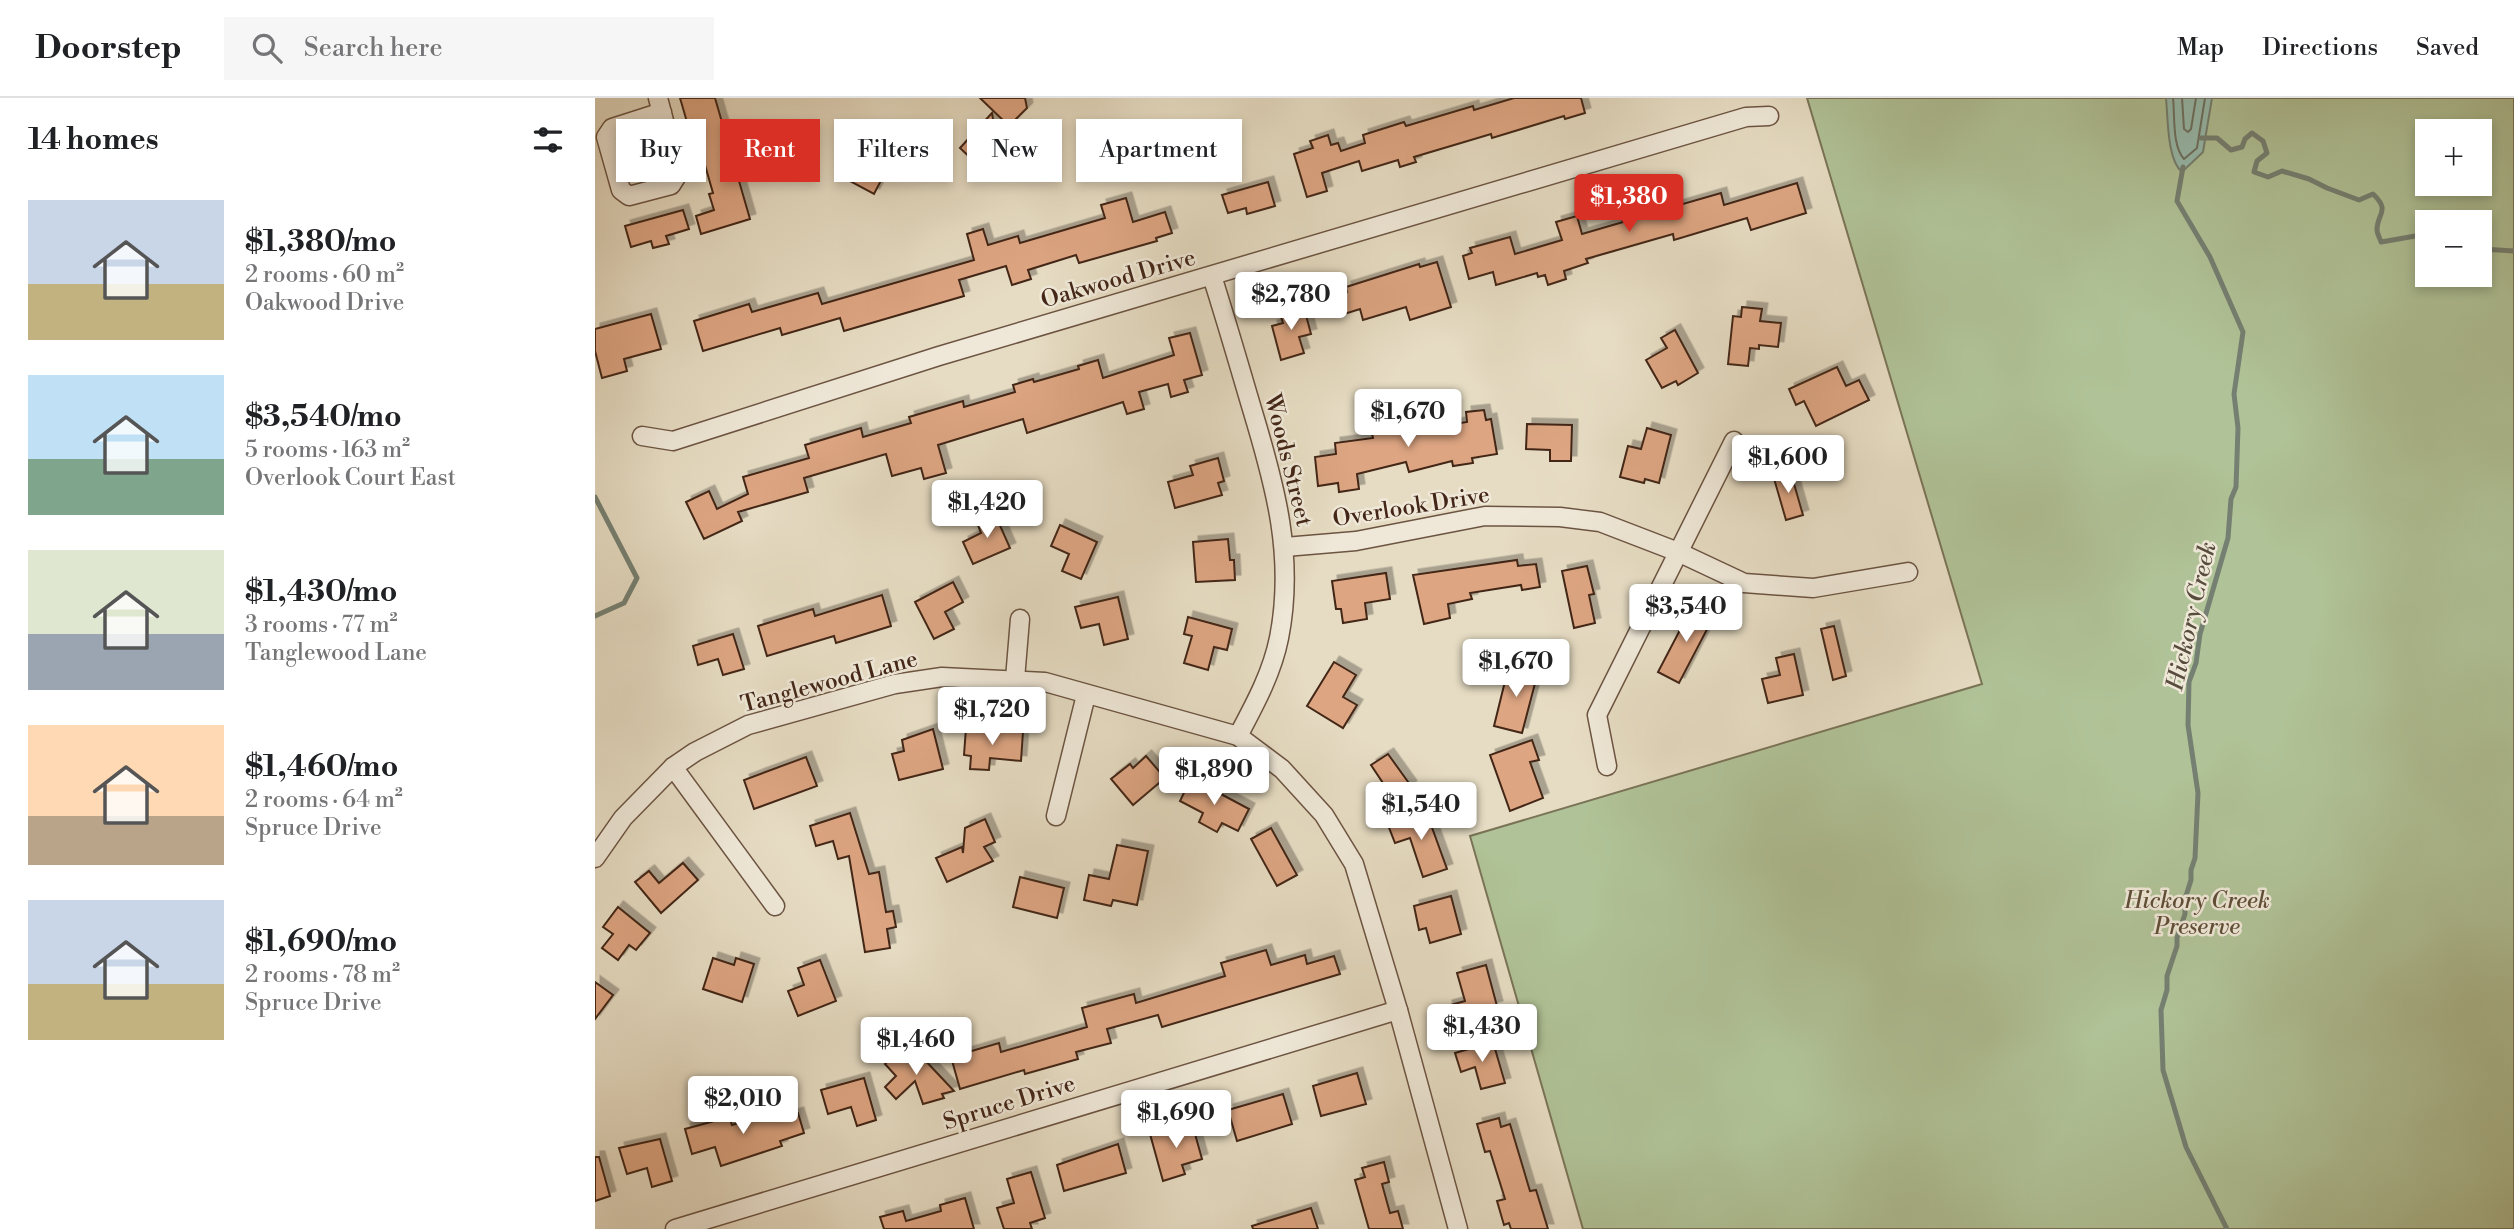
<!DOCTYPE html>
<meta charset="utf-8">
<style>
body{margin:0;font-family:"Libre Bodoni",serif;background:#f6f6f6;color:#202124;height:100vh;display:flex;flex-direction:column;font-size:26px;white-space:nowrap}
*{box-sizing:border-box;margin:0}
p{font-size:23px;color:#757577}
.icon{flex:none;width:38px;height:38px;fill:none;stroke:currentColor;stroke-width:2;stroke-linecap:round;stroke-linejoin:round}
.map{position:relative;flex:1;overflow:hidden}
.panel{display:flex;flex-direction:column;background:#fff;width:595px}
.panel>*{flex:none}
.hud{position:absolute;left:21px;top:21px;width:665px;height:63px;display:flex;gap:14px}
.tools{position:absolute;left:1820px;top:21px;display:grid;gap:14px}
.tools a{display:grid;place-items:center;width:77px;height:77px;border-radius:0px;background:#fff;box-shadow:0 4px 10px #0003;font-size:35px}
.price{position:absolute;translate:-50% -60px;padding:0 16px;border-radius:7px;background:#fff;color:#222;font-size:23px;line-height:46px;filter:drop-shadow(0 2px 4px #0008)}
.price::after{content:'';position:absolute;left:50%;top:42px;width:21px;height:16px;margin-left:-10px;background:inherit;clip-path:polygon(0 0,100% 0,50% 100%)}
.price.current{background:#d93025;color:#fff}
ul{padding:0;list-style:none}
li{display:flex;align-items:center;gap:21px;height:175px;padding:0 28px}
li span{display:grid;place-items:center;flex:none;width:196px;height:140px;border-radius:0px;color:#555}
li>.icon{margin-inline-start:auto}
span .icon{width:84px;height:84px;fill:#fffc;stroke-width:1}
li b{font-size:30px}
h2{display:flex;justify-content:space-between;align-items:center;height:84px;padding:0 28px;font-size:30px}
.chip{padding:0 24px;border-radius:0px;background:#fff;box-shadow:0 4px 10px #0003;font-size:24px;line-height:63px}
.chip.current{background:#d93025;color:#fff}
header{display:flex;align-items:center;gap:42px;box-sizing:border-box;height:98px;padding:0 35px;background:#fff;border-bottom:2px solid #e0e0e0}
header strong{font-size:33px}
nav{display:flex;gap:38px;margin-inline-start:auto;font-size:24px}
.search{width:490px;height:63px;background:#f6f6f6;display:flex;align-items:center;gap:18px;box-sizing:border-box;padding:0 24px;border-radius:0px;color:#757577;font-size:26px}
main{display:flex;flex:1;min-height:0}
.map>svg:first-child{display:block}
.green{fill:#b0c297;stroke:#7a7457;stroke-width:2;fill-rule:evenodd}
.water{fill:#97bcae;stroke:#758072;stroke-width:2}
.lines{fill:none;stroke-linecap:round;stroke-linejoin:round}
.shore{stroke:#6d7162;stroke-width:2}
.stream{stroke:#758072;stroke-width:5}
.building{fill:#dda582;stroke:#432617;stroke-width:2;filter:url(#shadow)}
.minor-casing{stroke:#6c5442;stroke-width:21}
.minor{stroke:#efe8d8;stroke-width:18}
.labels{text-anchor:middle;stroke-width:5;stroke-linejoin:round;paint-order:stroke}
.street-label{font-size:23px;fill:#432617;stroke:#efe8d8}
.park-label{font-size:23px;font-style:italic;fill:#5e4d37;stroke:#efe8d8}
.water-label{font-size:24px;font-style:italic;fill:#584c3d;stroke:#efe8d8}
</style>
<header>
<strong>Doorstep</strong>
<div class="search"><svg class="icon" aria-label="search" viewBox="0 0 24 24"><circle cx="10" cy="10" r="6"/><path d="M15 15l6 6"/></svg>Search here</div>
<nav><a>Map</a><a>Directions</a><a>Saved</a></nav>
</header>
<main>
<section class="panel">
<h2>14 homes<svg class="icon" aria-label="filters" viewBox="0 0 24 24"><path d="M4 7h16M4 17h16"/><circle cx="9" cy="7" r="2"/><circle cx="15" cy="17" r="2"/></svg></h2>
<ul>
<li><span style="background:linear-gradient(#c9d6e8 60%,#c2b280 0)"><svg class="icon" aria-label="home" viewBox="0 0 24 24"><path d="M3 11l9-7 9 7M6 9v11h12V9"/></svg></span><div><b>$1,380/mo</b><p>2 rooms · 60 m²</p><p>Oakwood Drive</p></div></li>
<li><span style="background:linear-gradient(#bfe0f5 60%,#7fa58c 0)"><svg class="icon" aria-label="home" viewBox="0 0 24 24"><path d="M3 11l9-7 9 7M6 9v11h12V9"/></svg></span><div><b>$3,540/mo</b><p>5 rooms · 163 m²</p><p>Overlook Court East</p></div></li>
<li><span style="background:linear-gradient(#dfe7d0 60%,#9aa5b1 0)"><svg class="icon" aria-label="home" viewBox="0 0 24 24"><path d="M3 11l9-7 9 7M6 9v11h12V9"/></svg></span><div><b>$1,430/mo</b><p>3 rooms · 77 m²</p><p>Tanglewood Lane</p></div></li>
<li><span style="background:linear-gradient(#ffd9b3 65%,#b9a48a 0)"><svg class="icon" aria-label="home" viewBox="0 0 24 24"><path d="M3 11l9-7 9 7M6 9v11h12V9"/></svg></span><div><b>$1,460/mo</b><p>2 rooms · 64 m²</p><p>Spruce Drive</p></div></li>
<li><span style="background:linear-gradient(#c9d6e8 60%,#c2b280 0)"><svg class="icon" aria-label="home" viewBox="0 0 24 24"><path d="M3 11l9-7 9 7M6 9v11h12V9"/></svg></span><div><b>$1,690/mo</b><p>2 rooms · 78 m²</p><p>Spruce Drive</p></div></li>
</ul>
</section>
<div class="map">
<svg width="1919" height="1131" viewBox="0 0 1919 1131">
<defs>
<filter id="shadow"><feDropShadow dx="5.5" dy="-5.5" stdDeviation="0" flood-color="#0004"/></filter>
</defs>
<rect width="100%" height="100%" fill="#e6dcc3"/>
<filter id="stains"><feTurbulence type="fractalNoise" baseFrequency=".00286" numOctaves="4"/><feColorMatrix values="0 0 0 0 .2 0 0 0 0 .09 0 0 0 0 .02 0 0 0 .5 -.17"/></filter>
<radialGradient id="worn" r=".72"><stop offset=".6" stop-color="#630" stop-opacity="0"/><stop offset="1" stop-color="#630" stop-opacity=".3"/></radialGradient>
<!-- green -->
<path class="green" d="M1212 0H1919V1131H988L875 738 1387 586ZM1832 33H1885V86H1832ZM1832 124H1885V177H1832Z"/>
<!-- water -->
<path class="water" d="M1571 0H1617L1608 54 1587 74C1572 62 1573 20 1571 0Z"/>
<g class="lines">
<!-- shore -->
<g class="shore">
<path d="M1578 0C1580 18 1577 48 1589 61L1602 50 1610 0"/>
<path d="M1587 0 1589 31 1593 34 1596 31 1601 0"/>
</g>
<!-- stream -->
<g class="stream">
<path d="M1606 40H1622L1636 52 1647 49 1650 41 1657 35 1668 43 1672 55 1662 63 1659 74 1673 79 1687 73 1714 81 1732 90 1764 102 1778 96C1796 113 1782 115 1782 132 1782 136 1785 140 1786 144L1832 136"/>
<path d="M1588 69 1582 103 1615 159 1648 234 1639 296 1643 330 1641 389 1636 401 1633 440 1605 536 1601 565 1594 584 1593 627 1603 695 1600 760 1596 772V782L1590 801V816L1582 840V848L1572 878V892L1566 912 1568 972 1591 1049 1632 1131"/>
<path d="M1885 149 1887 151 1919 153"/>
<path d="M0 399 42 480 29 505 0 518"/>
</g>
</g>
<!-- building -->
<g class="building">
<path d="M85 0H120L155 121 106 136 101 118 119 112 114 96 118 95 97 22 92 24Z"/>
<path d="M385 0H430L432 10 414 28Z"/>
<path d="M919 0H986L990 15 970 21 969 18 897 40 896 36 819 59 821 64 805 69 803 62 767 73 764 63 727 75 732 93 712 99 699 56 718 50 715 43 733 37 736 47 743 45 746 53 770 45 768 37 809 24 811 28 878 8 879 12Z"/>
<path d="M397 15 402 44 382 66 365 50Z"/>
<path d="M261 30 280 40 272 55 294 67 279 96 251 81 253 78 244 73 251 61 246 58Z"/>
<path d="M673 84 680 108 652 116 651 110 633 115 627 97Z"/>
<path d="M1202 85 1211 115 1156 132 1152 120 1079 142 1078 136 991 161 993 165 969 173 971 181 953 187 950 177 943 179 942 175 901 187 898 174 874 181 868 158 877 155 875 150 915 139 920 156 967 142 961 124 982 118 987 136 1028 124 1023 107 1048 100 1053 116 1126 95 1129 107Z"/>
<path d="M531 100 538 124 570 114 577 135 561 140 562 143 484 165 481 157 433 172 436 181 417 187 411 168 364 182 369 198 249 233 245 220 187 237 185 230 108 253 99 223 154 206 157 214 223 195 227 206 379 162 372 136 388 131 393 147 423 138 425 145 510 120 506 107Z"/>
<path d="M88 112 94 131 71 138 74 146 58 150 56 143 36 149 30 128Z"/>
<path d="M842 164 856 209 815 222 811 209 768 222 765 211 743 218 738 199 752 194 751 189 824 166 825 169Z"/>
<path d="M708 206 716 236 704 239 709 255 686 262 677 228 688 225 684 213Z"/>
<path d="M1147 209 1167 211 1165 223 1186 225 1183 249 1164 247V251L1155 250 1153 268 1133 266 1138 218 1146 219Z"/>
<path d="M56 216 66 251 29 261 32 273 7 280 0 253V231Z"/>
<path d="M1080 232 1103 275 1083 287 1081 283 1067 290 1051 262 1072 250 1066 240Z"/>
<path d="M595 235 607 277 589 282 593 294 576 299 573 286 544 294 549 311 532 316 528 304 432 335 428 321 343 347 351 375 329 381 326 370 297 378 291 356 209 380 213 394 143 414 147 423 109 441 91 404 114 393 122 411 153 396 148 379 214 360 210 347 266 330 268 339 316 325 314 319 368 303 369 309 420 294 418 287 438 281 439 284 484 271 483 268 503 262 508 280 579 257 574 240Z"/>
<path d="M1242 269 1251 288 1264 282 1274 302 1221 328 1209 303 1201 307 1194 291Z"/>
<path d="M889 312 891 322 896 321 902 356 877 360 878 365 858 368 857 363 814 374 811 364 762 376 764 391 744 394 743 385 723 388 720 359 741 356 740 345 778 340 777 336 803 329 800 321 824 315 828 331 872 324 871 314Z"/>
<path d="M932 326 977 327 976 363H955V352L931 351Z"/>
<path d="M1052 330 1076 337 1064 385 1050 381 1049 385 1025 379 1033 348 1046 351Z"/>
<path d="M623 360 629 383 623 385 627 397 580 410 573 384 598 377 595 368Z"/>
<path d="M1195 372 1208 417 1191 422 1178 377Z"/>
<path d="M399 414 415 450 378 466 368 444 386 435 381 422Z"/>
<path d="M465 427 502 444 486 481 467 473 474 456 456 448Z"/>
<path d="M633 441 635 462H639L640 482 601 484 598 444Z"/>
<path d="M922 462 923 468 941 466 945 489 927 492 926 487 875 495 877 501 853 506 855 520 829 526 818 477Z"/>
<path d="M992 468 999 496 994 497 1000 525 979 530 967 473Z"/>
<path d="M791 475 795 501 770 505 772 521 748 525 746 511H741L737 483Z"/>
<path d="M358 484 368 504 350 514 359 531 339 541 320 504Z"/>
<path d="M287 497 296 528 241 545 239 538 172 558 163 528 218 511 220 518Z"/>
<path d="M523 499 533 541 509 547 504 526 486 530 480 509Z"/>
<path d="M1098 507 1119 518 1084 585 1063 574Z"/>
<path d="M593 519 637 531 632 552 619 549 613 572 589 565 597 538 589 536Z"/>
<path d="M1239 528 1251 578 1238 582 1226 531Z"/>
<path d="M138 536 149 571 128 577 123 561 103 567 98 548Z"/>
<path d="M1199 556 1208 597 1173 605 1167 581 1185 577 1181 560Z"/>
<path d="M739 564 761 577 748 599 762 607 748 630 712 608Z"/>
<path d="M914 567 943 574 927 635 899 628Z"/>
<path d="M371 630 428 634 426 663 395 660 394 672 375 671 376 658 369 657Z"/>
<path d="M338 631 348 671 304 682 297 656 309 653 307 642Z"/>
<path d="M937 642 944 662 935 664 948 700 915 713 895 657Z"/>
<path d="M793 656 816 688 798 700 776 667Z"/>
<path d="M551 658 570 680 538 707 516 681 535 666 538 670Z"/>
<path d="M211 659 222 688 159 711 149 682Z"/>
<path d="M596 680 654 711 643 733 627 725 622 734 604 724 608 715 585 703Z"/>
<path d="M831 713 852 771 828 779 815 740 800 745 793 727Z"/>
<path d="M255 715 274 776 284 774 291 814 298 813 301 829 292 831 295 850 270 854 254 758 243 761 238 743 221 748 215 728Z"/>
<path d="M390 721 400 744 389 749 398 763 352 784 341 760 367 749 368 755 370 730Z"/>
<path d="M676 730 702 777 682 788 656 741Z"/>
<path d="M522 747 553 753 542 807 518 802 516 808 489 802 494 777 514 781Z"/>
<path d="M88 765 103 782 66 815 40 784 54 773 64 785Z"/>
<path d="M425 779 469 790 462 820 418 809Z"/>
<path d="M856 798 866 836 835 845 831 830 824 832 819 808Z"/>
<path d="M23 809 55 835 41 852 34 847 23 862 7 850 18 836 8 829Z"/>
<path d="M671 852 676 867 710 857 712 866 739 858 745 876 567 929 563 917 512 931 516 945 481 954 483 961 430 976 429 972 365 991 356 959 404 945 406 954 492 929 487 910 539 896 541 905 630 878 626 865Z"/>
<path d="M118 860 139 867 141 860 159 866 147 904 108 891Z"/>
<path d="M225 862 241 903 203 918 193 893 209 887 203 870Z"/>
<path d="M891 867 902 908 856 921 852 908 870 903 862 875Z"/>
<path d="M0 884 18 897 0 921Z"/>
<path d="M898 944 910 985 886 991 880 969 866 974 860 955Z"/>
<path d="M308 948 321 961 327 959 359 993 347 996 349 1000 328 1006 320 983 301 1001 290 989 301 978 290 966Z"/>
<path d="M762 975 771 1006 726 1018 718 988Z"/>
<path d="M269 980 281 1022 262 1028 256 1009 233 1016 226 992Z"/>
<path d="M688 996 697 1026 642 1043 633 1012Z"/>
<path d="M177 1015 179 1023 203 1015 209 1035 185 1043 187 1048 126 1068 120 1049 97 1056 90 1031 134 1019 137 1027Z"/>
<path d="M904 1020 906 1029 915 1026 935 1093 941 1092 953 1131H916L914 1125 909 1127 902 1103 910 1101 895 1053 890 1054 882 1026Z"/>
<path d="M597 1025 607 1061 587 1067 590 1076 568 1083 555 1036Z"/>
<path d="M65 1041 77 1083 57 1089 52 1070 32 1076 24 1050Z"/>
<path d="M523 1046 531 1075 469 1093 462 1067Z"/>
<path d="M0 1059H4L15 1098 0 1103Z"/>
<path d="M789 1064 794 1084 787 1086 795 1115 803 1113 808 1131H774L760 1082 770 1079 767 1070Z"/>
<path d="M436 1074 450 1120 435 1125 437 1131H409L402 1110 419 1105 412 1081Z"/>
<path d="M370 1100 379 1131H289L285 1119 308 1113 311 1123 346 1113 345 1107Z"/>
<path d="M716 1110 723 1131H658L657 1128Z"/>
</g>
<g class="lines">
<defs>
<g id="minor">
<path d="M63 0 83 76 76 87 34 98 26 92 11 39 17 30 67 14"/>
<path d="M617 178C631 222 644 267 657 311 680 387 700 459 684 540 677 575 660 606 643 638"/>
<path d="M47 338 78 343 344 258 1151 19 1174 18"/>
<path d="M690 449 761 443 890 418 965 419 1005 424 1083 454 1149 485 1218 490 1313 474"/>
<path d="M420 581 425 521"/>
<path d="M1012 668 1002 617 1139 343"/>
<path d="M78 669 180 808"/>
<path d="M461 718 491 597"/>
<path d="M0 760 28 720 78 669 100 654 153 627 300 586 347 579 450 584 643 638 687 671 729 717 759 766 803 912 863 1131"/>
<path d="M80 1131 803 912"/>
</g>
</defs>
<!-- minor casing -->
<use href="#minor" class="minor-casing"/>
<!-- minor -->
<use href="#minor" class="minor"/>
</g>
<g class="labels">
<!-- street labels -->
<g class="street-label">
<text transform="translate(523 180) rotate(-16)" y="8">Oakwood Drive</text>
<text transform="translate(694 362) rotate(76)" y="8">Woods Street</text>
<text transform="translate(816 408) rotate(-9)" y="8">Overlook Drive</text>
<text transform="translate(234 583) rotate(-15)" y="8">Tanglewood Lane</text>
<text transform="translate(414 1004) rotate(-17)" y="8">Spruce Drive</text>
</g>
<!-- park labels -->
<g class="park-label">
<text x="1602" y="810">Hickory Creek<tspan x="1602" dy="26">Preserve</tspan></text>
</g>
<!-- water labels -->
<g class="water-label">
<text transform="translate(1596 518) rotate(-77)" y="8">Hickory Creek</text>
</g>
</g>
<rect width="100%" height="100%" filter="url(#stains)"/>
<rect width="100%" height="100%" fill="url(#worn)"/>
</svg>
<div class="tools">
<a>+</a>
<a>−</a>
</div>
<b class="price current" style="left:1034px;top:136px">$1,380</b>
<b class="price" style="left:696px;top:234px">$2,780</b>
<b class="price" style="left:813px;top:351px">$1,670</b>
<b class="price" style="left:1193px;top:397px">$1,600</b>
<b class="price" style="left:392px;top:442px">$1,420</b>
<b class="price" style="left:1091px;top:546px">$3,540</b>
<b class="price" style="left:921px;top:601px">$1,670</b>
<b class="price" style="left:397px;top:649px">$1,720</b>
<b class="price" style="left:619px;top:709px">$1,890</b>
<b class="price" style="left:826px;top:744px">$1,540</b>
<b class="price" style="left:887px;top:966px">$1,430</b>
<b class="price" style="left:321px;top:979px">$1,460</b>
<b class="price" style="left:148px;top:1038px">$2,010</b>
<b class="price" style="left:581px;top:1052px">$1,690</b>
<div class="hud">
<a class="chip">Buy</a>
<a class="chip current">Rent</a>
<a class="chip">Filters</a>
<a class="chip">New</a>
<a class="chip">Apartment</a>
</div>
</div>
</main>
